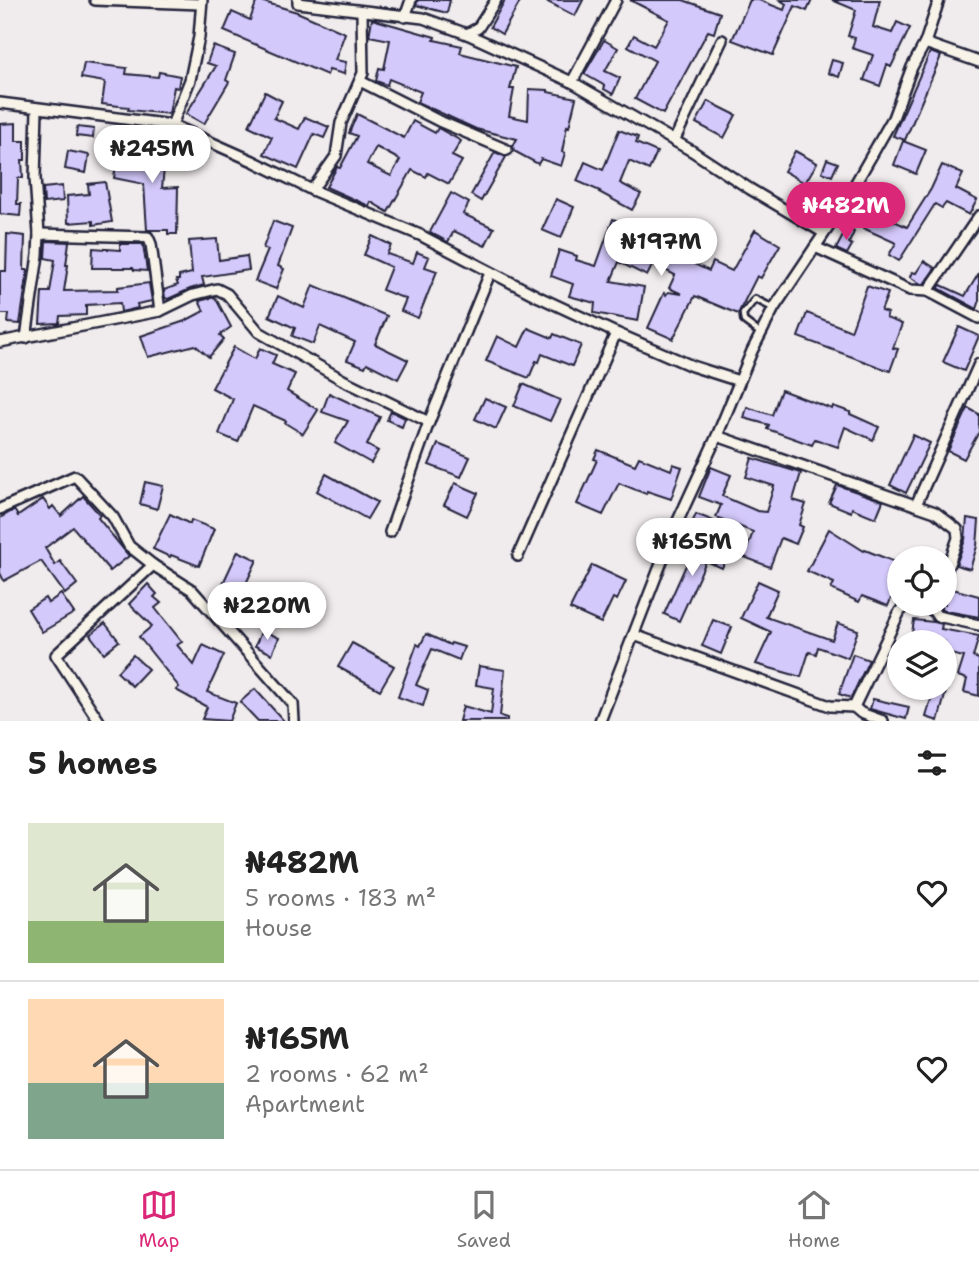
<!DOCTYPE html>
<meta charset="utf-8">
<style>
body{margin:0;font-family:"Shantell Sans",sans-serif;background:#f2f2f2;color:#222;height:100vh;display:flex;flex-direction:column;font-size:26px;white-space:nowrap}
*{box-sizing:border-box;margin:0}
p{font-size:23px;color:#767676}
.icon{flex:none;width:38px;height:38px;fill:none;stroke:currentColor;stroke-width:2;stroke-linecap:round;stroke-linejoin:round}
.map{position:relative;height:721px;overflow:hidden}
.panel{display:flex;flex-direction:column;background:#fff;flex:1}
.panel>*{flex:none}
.buttons{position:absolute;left:887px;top:546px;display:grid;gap:14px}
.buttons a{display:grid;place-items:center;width:70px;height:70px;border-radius:50%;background:#fff;box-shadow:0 2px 5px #0004;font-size:35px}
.price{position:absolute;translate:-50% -60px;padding:0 16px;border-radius:24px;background:#fff;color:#222;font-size:23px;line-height:46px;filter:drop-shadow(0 2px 4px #0008)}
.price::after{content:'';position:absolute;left:50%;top:42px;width:21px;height:16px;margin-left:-10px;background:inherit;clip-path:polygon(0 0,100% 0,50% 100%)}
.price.on{background:#db2777;color:#fff}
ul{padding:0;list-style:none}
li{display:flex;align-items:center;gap:21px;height:175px;padding:0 28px}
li+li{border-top:2px solid #e0e0e0}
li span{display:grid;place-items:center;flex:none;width:196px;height:140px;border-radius:0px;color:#555}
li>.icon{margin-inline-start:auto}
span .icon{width:84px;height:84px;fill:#fffc;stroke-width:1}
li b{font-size:30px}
h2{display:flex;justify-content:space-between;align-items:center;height:84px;padding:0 28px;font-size:30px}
.tab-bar{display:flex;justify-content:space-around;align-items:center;height:98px;border-top:2px solid #e0e0e0;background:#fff;font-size:19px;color:#767676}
.tab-bar a{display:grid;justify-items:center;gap:4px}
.tab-bar .on{color:#db2777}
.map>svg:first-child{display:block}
.building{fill:#d4c9fb;stroke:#22223b;stroke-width:2;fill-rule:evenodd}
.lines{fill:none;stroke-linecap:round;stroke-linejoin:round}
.service-casing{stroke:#22223b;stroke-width:10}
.minor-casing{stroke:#22223b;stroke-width:14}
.service{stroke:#f7f3e8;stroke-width:4.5}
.minor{stroke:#f7f3e8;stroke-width:9}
</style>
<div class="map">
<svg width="979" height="721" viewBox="0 0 979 721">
<rect width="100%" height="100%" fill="#f0ebec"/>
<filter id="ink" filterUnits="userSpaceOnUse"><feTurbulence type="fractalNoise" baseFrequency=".0143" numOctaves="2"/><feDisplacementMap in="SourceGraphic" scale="14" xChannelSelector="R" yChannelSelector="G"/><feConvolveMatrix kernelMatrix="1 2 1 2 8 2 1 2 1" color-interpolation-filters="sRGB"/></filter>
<g filter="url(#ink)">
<!-- building -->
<g class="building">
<path d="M257 0 297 12 345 33 335 60 346 62 344 74 329 70 327 75 224 31 232 12 250 20Z"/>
<path d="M418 0H450L447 13 416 5Z"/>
<path d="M505 0H521L502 34 490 27Z"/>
<path d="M544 0H583L575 16Z"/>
<path d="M630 0H683L720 13 714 33 708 31 663 114 635 99 655 61 628 46 634 35 654 46 669 20Z"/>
<path d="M750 0H759L784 10 786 4 780 0H812L807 11 795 6 773 55 732 40Z"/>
<path d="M832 0H880L873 27 892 33 897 22 910 28 891 67 887 65 880 86 864 80 873 55 852 48 855 38 848 36 856 10Z"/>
<path d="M372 19 435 37 434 40 462 46 460 53 516 67 510 89H514L509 116 528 120 529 89 548 90V92L576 98 569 127 567 126 562 152 565 153 561 166 541 159 538 164 514 151 513 146 517 139 476 129 417 102 421 92 389 79 387 85 376 81 379 68 384 69 390 40 369 36Z"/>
<path d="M604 40 618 48 605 71 620 78 613 94 604 89 605 86 584 74Z"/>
<path d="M213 46 235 54 226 80 229 82 204 124 186 114 216 66 207 63Z"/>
<path d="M930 52 941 56 905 140 893 136Z"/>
<path d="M832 60 843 63 839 77 828 73Z"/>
<path d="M84 63 127 68 126 74 158 77 159 72 180 76 178 88 174 87 169 114 128 110 129 107 102 104 105 82 81 78Z"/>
<path d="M265 92 282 101 274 118 299 129 305 117 329 127 324 138 314 134 298 169 264 154 272 137 249 126Z"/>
<path d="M708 101 736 115 724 138 696 123Z"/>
<path d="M357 114 404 138 413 121 435 133 438 128 461 141 452 156 462 161 449 184 428 173 426 177 412 170 388 212 371 202 369 206 326 187 337 167 340 168 357 136 349 133ZM376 147 400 160 391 176 367 164Z"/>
<path d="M16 123V141H25V160H22L23 178H18L17 204H21L20 216 0 214V124Z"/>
<path d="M77 127 94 129 93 138 76 136Z"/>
<path d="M619 130 638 137 636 143 657 152 649 170 629 161 620 183 641 194 632 210 599 192 600 191 577 181 585 162 603 170Z"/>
<path d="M146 137 163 140 159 160 166 149 162 188 178 187 177 234H168V230H147L144 184 114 178 118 153 142 156Z"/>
<path d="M903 141 926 150 916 174 894 165Z"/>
<path d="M68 151 89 155 86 173 65 169Z"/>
<path d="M795 151 817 163 805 183 784 171Z"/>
<path d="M495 152 506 157 481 201 471 195Z"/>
<path d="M827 159 838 163 832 176 822 172Z"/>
<path d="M942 165 963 174 956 189 977 200 969 215 946 203 942 208 935 204 899 261 889 255 896 243 852 223 860 205 907 227 931 189Z"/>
<path d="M105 182 112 222 93 225V221L68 223 67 196 89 194 88 184Z"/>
<path d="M62 186 63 201 44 203 43 188Z"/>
<path d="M451 193 469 203 463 214 494 228 485 246 454 231 448 242 430 232Z"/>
<path d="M556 199 574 207 561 238 542 230Z"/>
<path d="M613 219 633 227 630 234 709 271 713 262 732 271 755 230 780 245 761 278 757 276 738 314 695 296 673 339 648 328 664 293 666 295 668 292 682 294 669 288 675 275 653 264 647 276 619 262 611 281 644 287 638 321 594 313 595 303 569 296 573 284 551 276 559 250 577 256 576 260 596 266Z"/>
<path d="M273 221 292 228 278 266 284 269 276 289 255 281 268 250 263 248Z"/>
<path d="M847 228 854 232 849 243 852 245 847 254 836 249Z"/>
<path d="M7 234 25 236 24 270H28L20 324 8 323 9 314H0V271H6Z"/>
<path d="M372 236 391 245 387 254 413 263 417 252 429 257 425 267 437 271 418 318 401 311 406 299 382 290 391 267 364 255Z"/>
<path d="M217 239 219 260 247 256 249 270 202 277 204 285 190 289 168 299 165 298 164 290 178 285 176 280H179V276L192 273 189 241Z"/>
<path d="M46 241 69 242 66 265H68L64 291 118 290V287L149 283 152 301 137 304 138 308 121 312 120 303 86 305V315L60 316 59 323 40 324 42 292H50L55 260 45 258Z"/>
<path d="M120 244H143L147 271 134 270 133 268H92L93 248 120 250Z"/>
<path d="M924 261 935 268 924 284H921L910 277 912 272 916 273Z"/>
<path d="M979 273V303L977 309 938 288 941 285 965 296Z"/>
<path d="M313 285 387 316 375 344 408 360 398 379 367 363 365 367 347 360 355 342 320 326 313 344 292 336 295 328 269 316 278 296 304 308Z"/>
<path d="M867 286 888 293 881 311 888 313 886 318 902 324 893 348 898 349 890 371 798 337 807 313 851 331Z"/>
<path d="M215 297 231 327 220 335 224 339 209 357 195 345 148 357 141 336 185 321 204 311 199 301Z"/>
<path d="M959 327 979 336 964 371 943 362Z"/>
<path d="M528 328 552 338 554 334 581 345 572 366 542 354 539 362 536 361 529 378 486 361 497 336 519 347Z"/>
<path d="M234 347 255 359 260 348 276 355 272 364 295 374 287 391 318 410 303 434 285 423 286 421 253 406 238 442 219 434 233 399 212 388Z"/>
<path d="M523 384 560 400 550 421 514 406Z"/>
<path d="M781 390 832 409 833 406 850 412V414L879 427 873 440 845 427 838 447 815 439 812 445 767 429 769 425 744 418 747 407 772 415Z"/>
<path d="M329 393 380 417 367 445 378 451 371 463 335 443 348 421 322 412Z"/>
<path d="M485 398 506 407 496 429 475 419Z"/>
<path d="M968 408 979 414V432L964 459 948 451Z"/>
<path d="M391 411 405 418 402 427 387 420Z"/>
<path d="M913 435 930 443 906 493 890 485Z"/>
<path d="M438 444 470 457 461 477 429 465Z"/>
<path d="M598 450 635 465 639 457 671 470 673 464 682 467 671 499 647 491 646 494 619 483 603 515 577 504 597 460 594 459Z"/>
<path d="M752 458 801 473 793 500 806 504 799 525 803 527 796 544 781 538 770 567 744 557 753 532 716 517 721 505 699 497 711 467 731 475 722 496 757 511 766 512 774 486 746 477Z"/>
<path d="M326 474 377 502 367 519 317 491Z"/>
<path d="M145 482 163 486 157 509 140 504Z"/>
<path d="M455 483 478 493 467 516 444 505Z"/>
<path d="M837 485 883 501 876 518 852 508 851 512 829 503Z"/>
<path d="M83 496 100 515 98 518 129 556 110 571 73 527 45 548 55 565 60 561 77 584 65 594 41 561 4 581 0 573V518L14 510 18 516 43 499 50 509 53 506 61 516Z"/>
<path d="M170 514 190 524 191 520 214 529 199 566 171 555 170 557 153 549Z"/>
<path d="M696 514 714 521 704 545 686 537Z"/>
<path d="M967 518 979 520 977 546 970 569 956 565 965 540Z"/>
<path d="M829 529 864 551 865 550 900 564V588L896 586 888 606 862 596 859 602 831 589 834 583 807 571Z"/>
<path d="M696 543 727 556 722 568 706 561 679 621 664 614Z"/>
<path d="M238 551 257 560 237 603 234 600 232 603 218 594Z"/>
<path d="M592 565 626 581 617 600 613 598 601 623 570 609Z"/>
<path d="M758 581 778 590 766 617 832 640 838 623 858 630 848 658 818 647 816 654 809 652 801 677 756 664 771 632 741 618Z"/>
<path d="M148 584 157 594 154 597 161 603 155 608 182 642 177 645 194 665 203 645 224 655 207 692 236 703 229 721 202 719 207 707 176 690 179 687 139 637 152 626 129 604Z"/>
<path d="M945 587 979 596V617L941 610 942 604H945Z"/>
<path d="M61 594 74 613 42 632 28 609 45 598 48 603Z"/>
<path d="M713 620 732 627 721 654 702 646Z"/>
<path d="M914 620 934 622 942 624 941 629 979 636 973 657 979 659V696L964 692 967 679 958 676 964 657 945 653V642L911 640Z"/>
<path d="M105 623 119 641 104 653 90 635Z"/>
<path d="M262 630 279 638 272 654 255 646Z"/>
<path d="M426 634 450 645 451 643 464 647 459 660 432 649 416 685 428 690 423 706 398 697 417 644 420 646Z"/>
<path d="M352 643 394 666 380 690 338 667Z"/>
<path d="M853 654 869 660 851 698 839 694Z"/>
<path d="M133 655 148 669 132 686 117 672Z"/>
<path d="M479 666 505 670 500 716 507 718V721H459L463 706 491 714 494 688 476 685Z"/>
<path d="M934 688H947L938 721 926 717Z"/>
<path d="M255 689 284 721H258L240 702Z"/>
<path d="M873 699 909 707 906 719 870 709Z"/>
</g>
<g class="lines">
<defs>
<path id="service" d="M760 333 744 321 743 314 755 299 773 308"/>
<g id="minor">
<path d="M95 0 201 4"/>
<path d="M298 0V3L423 18 467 34 478 28 496 0"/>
<path d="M405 17 411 0"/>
<path d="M467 34 572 82 692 151 750 189 824 233"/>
<path d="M925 43 979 62"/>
<path d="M360 81 439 121 507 150"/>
<path d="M572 82 616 0"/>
<path d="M0 103 172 125 253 161 312 190 420 235 539 297 616 333 692 366 739 381"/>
<path d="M37 109 35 178 39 234"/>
<path d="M172 125 190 80 199 37 202 0"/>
<path d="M674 141 722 40"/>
<path d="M312 190 336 156 341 123 363 73 362 12"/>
<path d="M815 247 910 290 928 291 979 216"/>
<path d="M928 291 979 318"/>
<path d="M26 338 38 255 39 234 148 237 151 244 160 311"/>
<path d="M0 342 160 311 193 295 217 289 227 294 259 332 343 380 429 422 490 273"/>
<path d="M717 436 935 512 957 529 958 538 945 575"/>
<path d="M916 505 979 364"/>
<path d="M0 509 75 476 113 517 129 546 153 565"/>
<path d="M390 532 429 422"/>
<path d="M518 556 616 333"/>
<path d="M935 604 933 610 937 616 979 625"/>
<path d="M634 635 830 706 854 707"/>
<path d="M99 721 56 655 153 565 192 590 293 704 294 721"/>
<path d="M600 721 676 525 717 436 752 351 774 308 842 207 893 118 912 67 925 43 939 0"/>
<path d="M883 721 861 713 854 707 900 611 908 605 933 610"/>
</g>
</defs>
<!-- service casing -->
<use href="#service" class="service-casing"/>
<!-- minor casing -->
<use href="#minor" class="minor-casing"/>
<!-- service -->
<use href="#service" class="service"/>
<!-- minor -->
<use href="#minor" class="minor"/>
</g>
</g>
</svg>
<div class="buttons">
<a><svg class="icon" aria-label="locate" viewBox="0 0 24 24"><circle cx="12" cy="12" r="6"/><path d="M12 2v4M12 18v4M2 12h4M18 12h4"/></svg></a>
<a><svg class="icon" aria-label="layers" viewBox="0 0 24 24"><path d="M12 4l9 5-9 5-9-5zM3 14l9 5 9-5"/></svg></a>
</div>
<b class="price" style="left:152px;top:185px">₦245M</b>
<b class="price on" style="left:846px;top:242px">₦482M</b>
<b class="price" style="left:661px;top:278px">₦197M</b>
<b class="price" style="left:692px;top:578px">₦165M</b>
<b class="price" style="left:267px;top:642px">₦220M</b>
</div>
<section class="panel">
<h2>5 homes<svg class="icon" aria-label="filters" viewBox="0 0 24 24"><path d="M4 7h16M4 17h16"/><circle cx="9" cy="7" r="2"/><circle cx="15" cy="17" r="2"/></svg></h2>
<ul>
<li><span style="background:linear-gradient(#dfe7d0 70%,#8fb573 0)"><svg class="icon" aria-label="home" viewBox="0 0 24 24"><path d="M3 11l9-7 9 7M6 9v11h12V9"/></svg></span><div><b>₦482M</b><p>5 rooms · 183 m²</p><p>House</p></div><svg class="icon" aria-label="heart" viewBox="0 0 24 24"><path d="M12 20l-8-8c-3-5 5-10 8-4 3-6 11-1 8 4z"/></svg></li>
<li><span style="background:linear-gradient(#ffd9b3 60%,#7fa58c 0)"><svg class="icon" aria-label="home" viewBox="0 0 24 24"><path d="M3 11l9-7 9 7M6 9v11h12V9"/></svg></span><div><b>₦165M</b><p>2 rooms · 62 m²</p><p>Apartment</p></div><svg class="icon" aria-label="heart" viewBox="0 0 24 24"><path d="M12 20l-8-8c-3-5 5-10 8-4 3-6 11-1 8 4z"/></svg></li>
</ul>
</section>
<nav class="tab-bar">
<a class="on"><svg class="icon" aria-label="map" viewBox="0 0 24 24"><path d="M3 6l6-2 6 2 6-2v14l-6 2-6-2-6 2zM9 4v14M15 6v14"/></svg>Map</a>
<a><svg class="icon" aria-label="saved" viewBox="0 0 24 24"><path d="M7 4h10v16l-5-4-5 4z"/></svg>Saved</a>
<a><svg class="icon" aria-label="home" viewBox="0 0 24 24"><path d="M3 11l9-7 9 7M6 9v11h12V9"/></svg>Home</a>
</nav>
